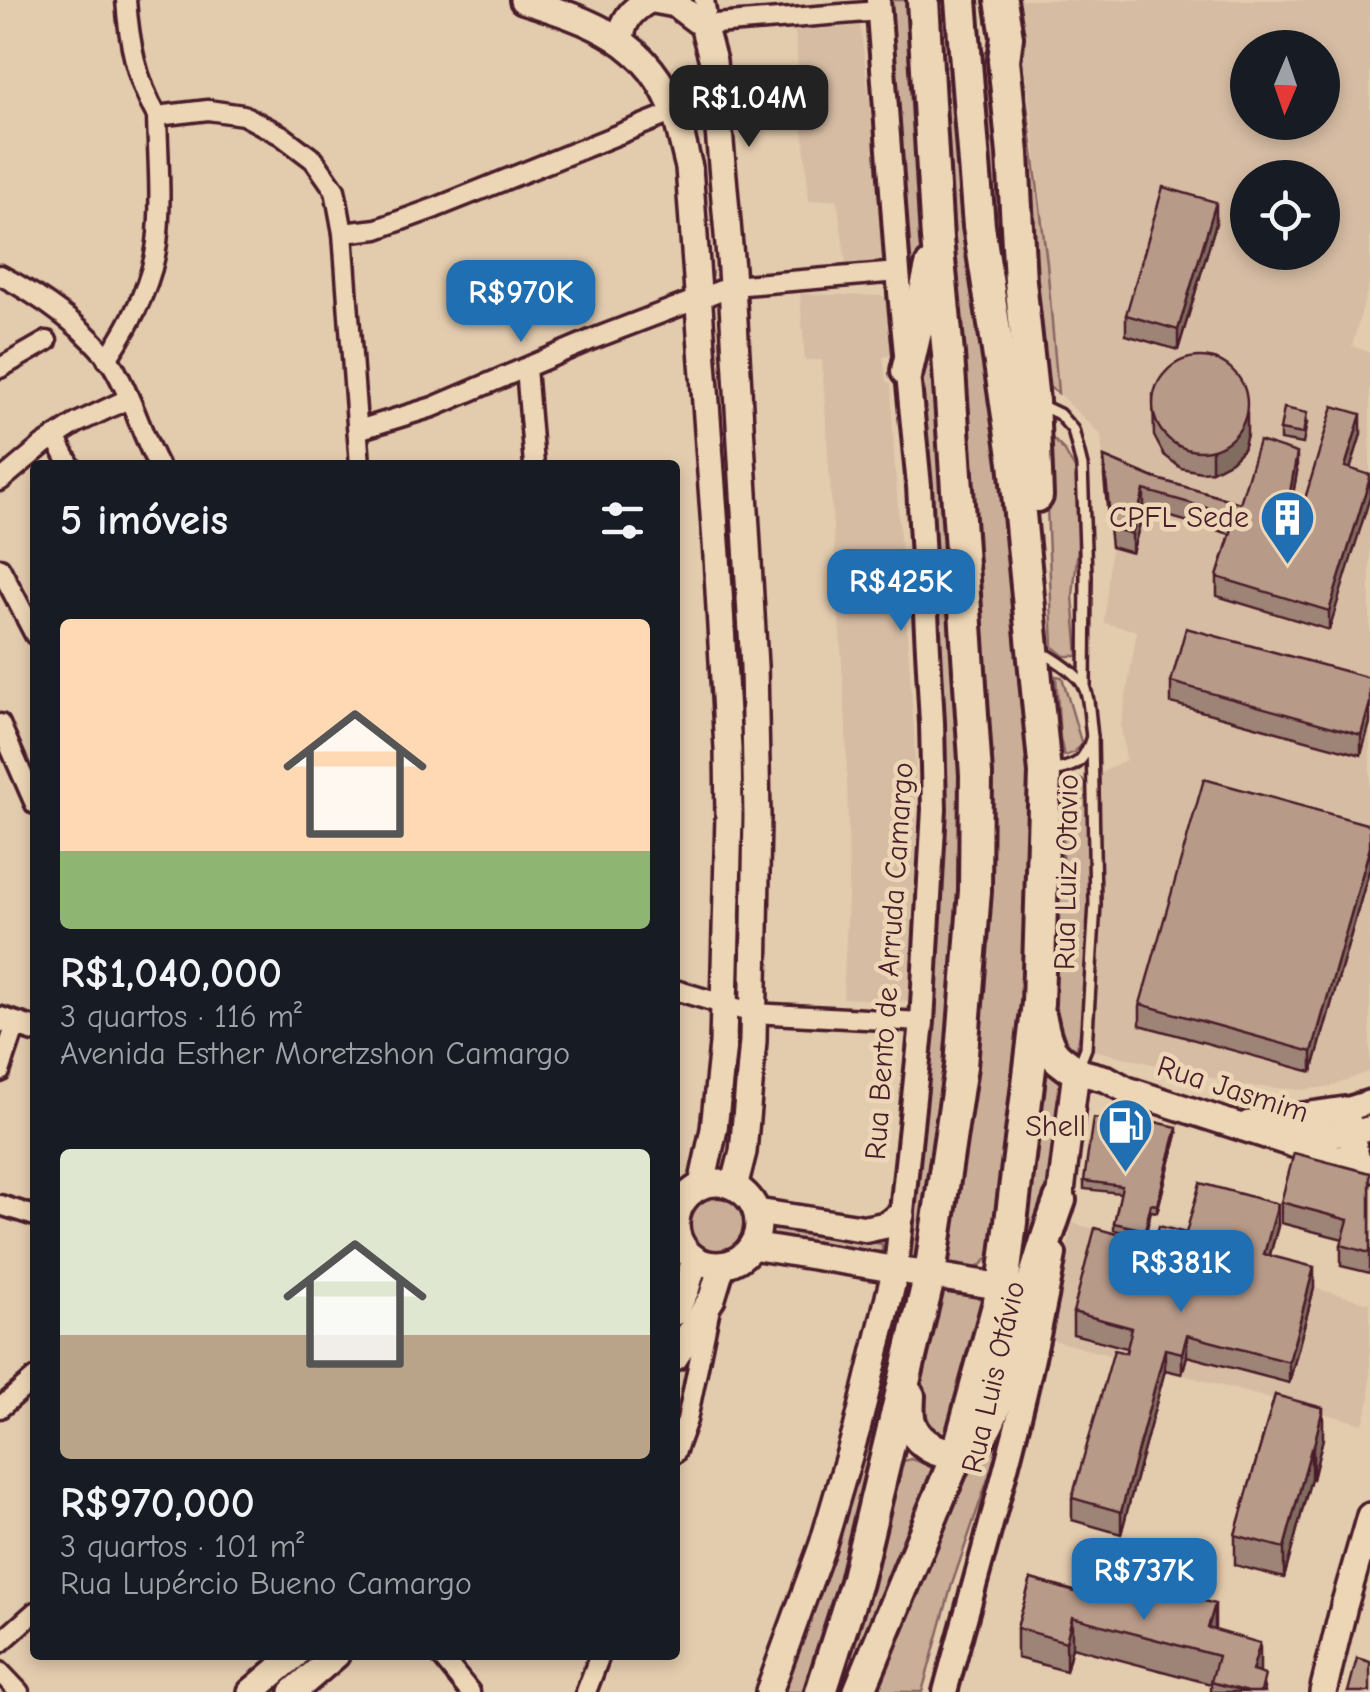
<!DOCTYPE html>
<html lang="pt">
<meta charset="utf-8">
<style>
body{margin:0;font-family:"Comic Neue",sans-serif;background:#242831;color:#f1f3f6;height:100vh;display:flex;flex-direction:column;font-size:38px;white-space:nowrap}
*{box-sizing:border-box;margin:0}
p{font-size:32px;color:#9ea1a6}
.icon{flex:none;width:55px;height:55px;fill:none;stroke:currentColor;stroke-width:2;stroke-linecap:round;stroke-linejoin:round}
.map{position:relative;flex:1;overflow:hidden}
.drawer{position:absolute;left:30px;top:460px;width:650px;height:1200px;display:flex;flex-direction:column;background:#171b24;border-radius:10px;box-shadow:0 5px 15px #0003}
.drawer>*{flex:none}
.needle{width:65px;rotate:182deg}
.fabs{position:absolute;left:1230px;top:30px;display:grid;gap:20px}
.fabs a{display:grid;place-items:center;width:110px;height:110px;border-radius:50%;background:#171b24;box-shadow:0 5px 15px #0003;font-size:50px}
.price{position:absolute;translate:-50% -85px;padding:0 22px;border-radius:20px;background:#1f6fb2;color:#fff;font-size:32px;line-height:65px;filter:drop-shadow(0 2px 5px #0008)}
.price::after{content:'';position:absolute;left:50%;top:60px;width:30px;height:22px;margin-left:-15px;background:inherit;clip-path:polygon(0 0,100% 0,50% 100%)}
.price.active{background:#222;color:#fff}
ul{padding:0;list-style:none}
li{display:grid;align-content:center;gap:20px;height:530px;padding:0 30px}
li span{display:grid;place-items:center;height:310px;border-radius:10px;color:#555}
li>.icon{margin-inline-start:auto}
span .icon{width:180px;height:180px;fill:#fffc;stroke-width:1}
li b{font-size:42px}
h2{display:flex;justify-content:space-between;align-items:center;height:120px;padding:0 30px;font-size:42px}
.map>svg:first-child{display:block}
.built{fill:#d6bca3;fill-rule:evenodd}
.green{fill:#caae98;stroke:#8a6662;stroke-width:2.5}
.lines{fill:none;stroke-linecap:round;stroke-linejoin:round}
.service-casing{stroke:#4a1f2b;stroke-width:16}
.minor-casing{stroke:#4a1f2b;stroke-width:25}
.tertiary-casing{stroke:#4a1f2b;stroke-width:30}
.secondary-casing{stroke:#4a1f2b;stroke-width:32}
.trunk-casing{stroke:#4a1f2b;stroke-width:38}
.service{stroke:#edd6b6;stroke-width:9}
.minor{stroke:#edd6b6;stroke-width:18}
.tertiary{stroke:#edd6b6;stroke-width:22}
.secondary{stroke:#edd6b6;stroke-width:25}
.trunk{stroke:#edd6b6;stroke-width:30}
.wall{fill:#9e8476;stroke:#4a1f2b;stroke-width:2.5}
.shaded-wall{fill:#816c60;stroke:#4a1f2b;stroke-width:2.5}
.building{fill:#b89a89;stroke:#4a1f2b;stroke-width:2.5}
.labels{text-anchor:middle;stroke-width:9;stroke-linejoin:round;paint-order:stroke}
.poi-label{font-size:30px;fill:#4a1f2b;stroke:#edd6b6;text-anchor:end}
.street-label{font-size:30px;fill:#4a1f2b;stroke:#edd6b6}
</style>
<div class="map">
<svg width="1370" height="1692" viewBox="0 0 1370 1692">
<rect width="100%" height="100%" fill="#e3cbae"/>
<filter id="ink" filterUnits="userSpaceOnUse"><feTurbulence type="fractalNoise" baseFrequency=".01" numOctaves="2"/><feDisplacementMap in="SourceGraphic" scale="20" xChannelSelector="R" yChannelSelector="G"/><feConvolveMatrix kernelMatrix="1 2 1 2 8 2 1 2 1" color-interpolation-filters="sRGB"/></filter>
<g filter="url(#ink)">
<!-- built -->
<g class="built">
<path d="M1014 0H1370V281L1352 346 1370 352V1071L1332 1086 1304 1090 1247 1086 1093 1050 1100 920 1098 775 1126 760 1121 726 1137 631 1104 623 1111 547 1101 435 1058 393 1047 263 1032 116ZM1248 48H1322V122H1248ZM1248 178H1322V252H1248Z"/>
<path d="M860 26 876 151 887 260 846 263 837 199 809 201 795 31Z"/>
<path d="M800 294 887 296 893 355 883 357 886 381 891 384 894 454 914 730 917 850 910 1001 843 998 849 879 846 724 822 360H805Z"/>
<path d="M1072 1223 1370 1303V1400L1363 1424 1049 1339Z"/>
</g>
<!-- green -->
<g class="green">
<path d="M887 0H910L926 250 913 323Z"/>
<path d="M1014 0 1047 263 1058 393 1040 381Z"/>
<path d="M981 50 991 56 998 69 1012 368 991 240 975 53Z"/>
<path d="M950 64 1023 628 1029 781 1022 1046 1000 1238C990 1256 986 1265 966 1273L950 1267 947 1256 983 992 989 851 985 692 973 489 943 103 944 68Z"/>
<path d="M932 306 948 488 952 659 962 751 963 909 944 1100 916 1259 906 1257 938 913 916 376Z"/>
<path d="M1040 433 1054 440 1064 450 1076 471 1079 537 1073 596 1078 656H1064L1053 647 1046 484Z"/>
<path d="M1056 676 1062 677 1082 745 1073 753 1064 756 1060 738Z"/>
<path d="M1073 776 1088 783 1089 901 1083 1024 1076 1051 1069 1055 1053 1035 1066 784Z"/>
<path d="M1044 1064 1067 1083 1044 1227 1014 1288 1034 1174Z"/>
<circle cx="716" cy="1225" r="33"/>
<path d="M762 1223 882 1244V1253L761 1234Z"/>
<path d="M943 1287 987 1298 949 1431 933 1437 916 1406Z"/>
<path d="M897 1288 917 1291 813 1692H782Z"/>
<path d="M1018 1376 1001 1441 952 1584 922 1692H872L918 1574Z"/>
<path d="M910 1459 928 1464 935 1471 848 1692H830L900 1477 901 1462Z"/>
</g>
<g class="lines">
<defs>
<g id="service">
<path d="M1038 404 1059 414 1073 430 1082 466 1086 576 1085 686"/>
<path d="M1049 656C1093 683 1086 689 1092 737"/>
<path d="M1048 772C1076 766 1083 765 1092 737L1095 904 1086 1048 1078 1068"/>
</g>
<g id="minor">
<path d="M704 0 706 11 703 25 879 11"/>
<path d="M157 116 208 110 243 115 281 135 314 160 335 190 343 233 360 465"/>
<path d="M343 233 377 229 435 208 674 112"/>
<path d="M0 275C38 295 90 330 113 366 132 397 141 433 158 465"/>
<path d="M107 359C130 325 152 285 157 243 162 202 158 158 157 116 136 80 129 41 126 0"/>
<path d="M0 368 47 341"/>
<path d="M526 368 534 465"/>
<path d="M358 430 433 407 593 339 732 286 898 272"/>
<path d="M55 437 70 465"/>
<path d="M0 481 43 445 77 423 128 399"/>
<path d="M0 568 35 635"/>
<path d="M0 724 35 804"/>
<path d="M675 990 753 1013 922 1022"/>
<path d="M0 1072 16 1024"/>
<path d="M0 1205 35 1216"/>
<path d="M0 1408 35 1378"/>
<path d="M675 1453 687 1420 710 1308"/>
<path d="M0 1643 35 1612"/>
<path d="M440 1655 470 1692"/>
<path d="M0 1672 19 1692"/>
<path d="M586 1692 600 1655"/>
</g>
<g id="tertiary">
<path d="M878 0 898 272 919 486 932 723 934 809 922 1022 896 1268"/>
<path d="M0 1019 35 1030"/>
<path d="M1345 1110 1370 1102"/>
<path d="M1286 1140 1351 1133 1370 1128"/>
<path d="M945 1692C984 1547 1028 1402 1054 1254"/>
</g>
<g id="secondary">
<path d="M523 0C590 21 649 40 675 114 681 131 684 150 689 167L717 556 728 749 729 816 723 1044 714 1129 702 1185"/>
<path d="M654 0 675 4 703 25 713 61 731 269 754 666 757 816 753 1041 743 1152 734 1187"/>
<path d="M620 40C624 19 631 10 649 0"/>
<path d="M1249 1124 1345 1110 1358 1165"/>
<circle cx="717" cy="1224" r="41"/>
<path d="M1060 1200 1076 1071 1107 1079 1127 1090 1370 1169"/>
<path d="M757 1212 867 1229 886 1225 901 1215"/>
<path d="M752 1246 1003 1287"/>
<path d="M675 1312 686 1290 695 1259"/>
<path d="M675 1357 712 1298 722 1265"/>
<path d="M251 1692 295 1655"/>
<path d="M293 1692 336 1655"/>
<path d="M769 1692 823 1544 857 1429 896 1268"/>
<path d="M1323 1692 1344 1606 1370 1516"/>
</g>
<g id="trunk">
<path d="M1001 0 1007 37 1004 60 1013 154 1020 281 1033 401 1037 496"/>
<path d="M907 371 931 266"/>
<path d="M1041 1019C1047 1049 1051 1056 1076 1071"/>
<path d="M909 1396C908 1413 907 1426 920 1439 938 1457 963 1457 980 1436 993 1420 1000 1390 1006 1371 1025 1314 1039 1256 1060 1200"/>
<path d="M821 1692 856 1582 930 1274 961 1066 975 891 976 775 948 354 937 239 923 0"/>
<path d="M859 1692 958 1452 1003 1287 1038 1003 1045 773 1015 462 979 226 961 0"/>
</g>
</defs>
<!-- service casing -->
<use href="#service" class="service-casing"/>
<!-- minor casing -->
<use href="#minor" class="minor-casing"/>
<!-- tertiary casing -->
<use href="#tertiary" class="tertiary-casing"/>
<!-- secondary casing -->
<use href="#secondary" class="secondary-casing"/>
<!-- trunk casing -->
<use href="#trunk" class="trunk-casing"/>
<!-- service -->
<use href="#service" class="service"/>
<!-- minor -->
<use href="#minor" class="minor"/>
<!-- tertiary -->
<use href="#tertiary" class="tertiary"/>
<!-- secondary -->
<use href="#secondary" class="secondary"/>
<!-- trunk -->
<use href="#trunk" class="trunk"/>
</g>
<!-- wall -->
<g class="wall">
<path d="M1216 223 1178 350 1126 335V315Z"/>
<path d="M1153 395 1247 434 1243 449 1231 461 1212 471 1201 472 1181 468 1164 455 1154 436Z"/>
<path d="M1307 423 1303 444 1280 440V430Z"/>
<path d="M1361 434 1350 469 1329 630 1217 596V577L1230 534 1144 509 1132 553 1111 547 1104 477V457L1154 478 1240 503 1297 472 1292 499 1304 502Z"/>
<path d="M1370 678 1361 755 1171 703V682Z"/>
<path d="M1370 825V867L1312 1072 1140 1025V1004Z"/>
<path d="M1177 1134 1157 1212 1151 1211 1145 1237 1114 1230V1223L1121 1193 1084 1189V1181Z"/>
<path d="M1370 1173V1273L1341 1266V1245L1343 1239 1281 1223V1202Z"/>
<path d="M1278 1226 1270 1255 1314 1288 1289 1383 1187 1356 1182 1374 1165 1370 1121 1534 1072 1520V1498L1127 1348 1073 1334V1312L1154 1244 1186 1233Z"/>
<path d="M1275 1395 1323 1438 1313 1479 1311 1478 1284 1578 1235 1565V1535Z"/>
<path d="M1031 1579 1215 1630 1260 1673 1265 1692H1211V1684L1072 1647 1066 1671 1017 1658V1628Z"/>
</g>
<!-- shaded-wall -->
<g class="shaded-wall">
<path d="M1216 202V223L1178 350V330Z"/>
<path d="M1247 414V434L1243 449 1231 461 1212 471V451Z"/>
<path d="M1361 414V434L1345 486V467Z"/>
<path d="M1297 453V472L1289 517V498Z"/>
<path d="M1370 478V497L1329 630V611Z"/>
<path d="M1144 490V509L1132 553V534Z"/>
<path d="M1370 703V723L1361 755V735Z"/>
<path d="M1370 847V867L1312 1072V1052Z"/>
<path d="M1177 1127V1134L1157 1212V1205Z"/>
<path d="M1278 1204V1226L1264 1275V1254Z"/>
<path d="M1314 1267V1288L1289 1383V1362Z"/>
<path d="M1187 1335V1356L1182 1374V1353Z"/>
<path d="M1165 1349V1370L1121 1534V1512Z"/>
<path d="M1323 1408V1438L1313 1479V1449Z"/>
<path d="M1311 1449V1478L1284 1578V1548Z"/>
<path d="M1215 1604V1633L1208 1628Z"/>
<path d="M1072 1617V1647L1066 1671V1642Z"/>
<path d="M1260 1643V1673L1252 1671Z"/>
</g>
<!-- building -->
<g class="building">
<path d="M1163 187 1216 202 1178 330 1126 315Z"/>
<circle cx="1200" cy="404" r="47"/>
<path d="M1333 406 1361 414 1345 467 1370 475V478L1329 611 1217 577 1236 516 1144 490 1132 534 1111 528 1104 457 1154 478 1240 503 1259 441 1297 453 1289 498 1304 502Z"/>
<path d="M1284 408 1307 413 1303 434 1280 430Z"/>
<path d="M1186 628 1370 678V703L1361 735 1171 682Z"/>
<path d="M1204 779 1370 825V847L1312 1052 1140 1004Z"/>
<path d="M1133 1117 1177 1127 1157 1205 1151 1204 1145 1230 1114 1223 1122 1186 1084 1181 1093 1118 1132 1122Z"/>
<path d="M1294 1153 1370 1173V1253L1341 1245 1348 1220 1281 1202Z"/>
<path d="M1200 1183 1278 1204 1264 1254 1314 1267 1289 1362 1187 1335 1182 1353 1165 1349 1121 1512 1072 1498 1114 1350 1126 1353 1132 1328 1073 1312 1095 1228 1154 1244 1159 1226 1186 1233Z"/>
<path d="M1275 1395 1323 1408 1313 1449H1311L1284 1548 1235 1535Z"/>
<path d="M1102 1572 1215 1604 1208 1628 1260 1643 1252 1671 1265 1675 1261 1692H1248L1211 1682 1218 1656 1072 1617 1066 1642 1017 1628 1031 1579 1095 1598Z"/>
<path d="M1357 1658 1370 1662V1692H1348Z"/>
</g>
</g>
<!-- icons -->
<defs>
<symbol id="building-pin" viewBox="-11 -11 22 30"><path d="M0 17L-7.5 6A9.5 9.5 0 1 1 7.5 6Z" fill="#1f6fb2" stroke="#edd6b6"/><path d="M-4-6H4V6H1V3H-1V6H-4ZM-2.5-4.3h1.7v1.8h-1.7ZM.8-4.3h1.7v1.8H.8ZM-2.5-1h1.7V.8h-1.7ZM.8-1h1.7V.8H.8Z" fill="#fff"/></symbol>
<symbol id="fuel-pin" viewBox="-11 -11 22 30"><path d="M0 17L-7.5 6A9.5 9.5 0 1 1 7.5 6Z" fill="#1f6fb2" stroke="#edd6b6"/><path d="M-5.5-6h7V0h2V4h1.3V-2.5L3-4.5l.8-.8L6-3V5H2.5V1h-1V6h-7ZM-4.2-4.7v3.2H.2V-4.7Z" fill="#fff"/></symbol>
</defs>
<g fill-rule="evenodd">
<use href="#building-pin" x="1256" y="486" width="63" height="86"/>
<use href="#fuel-pin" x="1094" y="1094" width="63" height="86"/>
</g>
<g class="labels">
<!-- poi labels -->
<g class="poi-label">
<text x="1249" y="527">CPFL Sede</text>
<text x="1086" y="1136">Shell</text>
</g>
<!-- street labels -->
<g class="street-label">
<text transform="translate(1066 872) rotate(-89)" y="10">Rua Luiz Otavio</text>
<text transform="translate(889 961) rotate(-86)" y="10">Rua Bento de Arruda Camargo</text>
<text transform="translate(1233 1089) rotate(18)" y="10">Rua Jasmim</text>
<text transform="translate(993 1377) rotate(-77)" y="10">Rua Luis Otávio</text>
</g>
</g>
</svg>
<div class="fabs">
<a><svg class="needle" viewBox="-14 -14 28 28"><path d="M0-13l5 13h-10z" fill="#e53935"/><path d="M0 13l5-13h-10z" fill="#9ea1a6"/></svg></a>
<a><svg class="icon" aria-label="locate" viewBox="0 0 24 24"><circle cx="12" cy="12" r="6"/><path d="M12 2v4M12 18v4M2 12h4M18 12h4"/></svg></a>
</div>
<b class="price active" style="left:749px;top:150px">R$1.04M</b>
<b class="price" style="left:521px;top:345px">R$970K</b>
<b class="price" style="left:901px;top:634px">R$425K</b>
<b class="price" style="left:1181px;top:1315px">R$381K</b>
<b class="price" style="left:1144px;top:1623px">R$737K</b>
<section class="drawer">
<h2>5 imóveis<svg class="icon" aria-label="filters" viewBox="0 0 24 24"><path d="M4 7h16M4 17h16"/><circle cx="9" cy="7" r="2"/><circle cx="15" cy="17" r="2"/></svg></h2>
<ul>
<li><span style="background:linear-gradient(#ffd9b3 75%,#8fb573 0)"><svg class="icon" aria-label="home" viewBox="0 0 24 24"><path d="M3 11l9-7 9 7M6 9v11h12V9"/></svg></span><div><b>R$1,040,000</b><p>3 quartos · 116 m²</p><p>Avenida Esther Moretzshon Camargo</p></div></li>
<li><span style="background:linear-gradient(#dfe7d0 60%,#b9a48a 0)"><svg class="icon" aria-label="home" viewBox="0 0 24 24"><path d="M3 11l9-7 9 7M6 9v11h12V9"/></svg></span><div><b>R$970,000</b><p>3 quartos · 101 m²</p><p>Rua Lupércio Bueno Camargo</p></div></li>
</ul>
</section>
</div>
